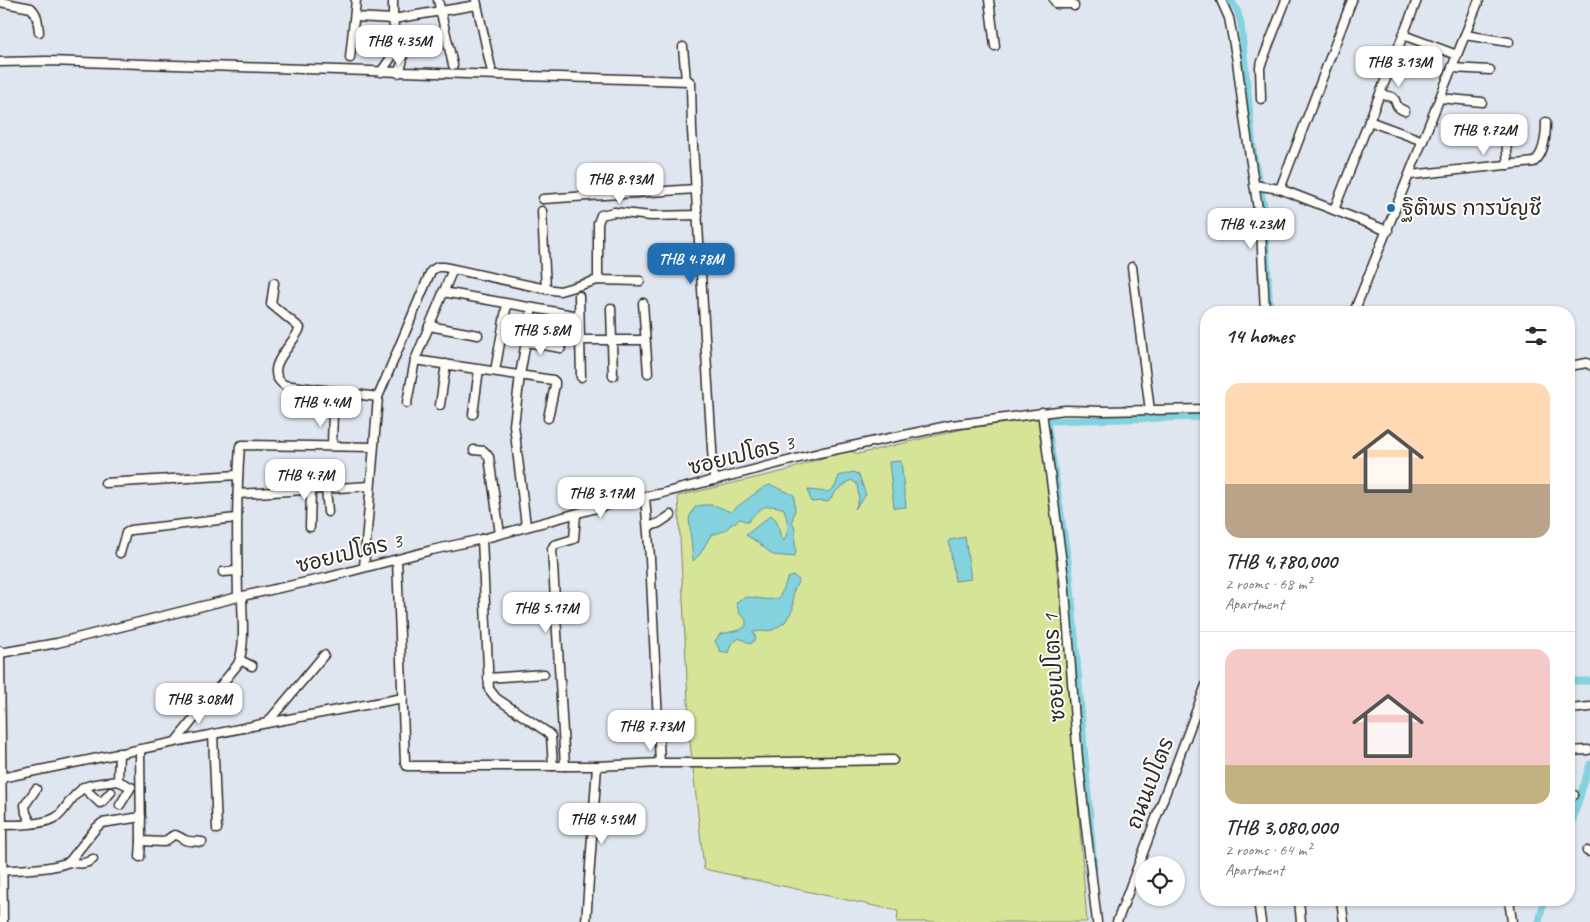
<!DOCTYPE html>
<meta charset="utf-8">
<style>
body{margin:0;font-family:Caveat,"Playpen Sans Thai",sans-serif;background:#f2f2f3;color:#2b2b33;height:100vh;display:flex;flex-direction:column;font-size:19px;white-space:nowrap}
*{box-sizing:border-box;margin:0}
p{font-size:16px;color:#7c7c81}
.icon{flex:none;width:28px;height:28px;fill:none;stroke:currentColor;stroke-width:2;stroke-linecap:round;stroke-linejoin:round}
.map{position:relative;flex:1;overflow:hidden}
.side{position:absolute;left:1200px;top:306px;width:375px;height:600px;display:flex;flex-direction:column;background:#fff;border-radius:20px;box-shadow:0 1px 4px #0004}
.side>*{flex:none}
.buttons{position:absolute;left:1135px;top:856px;display:grid;gap:10px}
.buttons a{display:grid;place-items:center;width:50px;height:50px;border-radius:50%;background:#fff;box-shadow:0 1px 4px #0004;font-size:25px}
.price{position:absolute;translate:-50% -42px;padding:0 11px;border-radius:10px;background:#fff;color:#222;font-size:16px;line-height:32px;filter:drop-shadow(0 1px 2px #0008)}
.price::after{content:'';position:absolute;left:50%;top:30px;width:15px;height:11px;margin-left:-8px;background:inherit;clip-path:polygon(0 0,100% 0,50% 100%)}
.price.selected{background:#1f6fb2;color:#fff}
ul{padding:0;list-style:none}
li{display:grid;align-content:center;gap:10px;height:265px;padding:0 25px}
li+li{border-top:1px solid #e1e1e2}
li span{display:grid;place-items:center;height:155px;border-radius:15px;color:#555}
li>.icon{margin-inline-start:auto}
span .icon{width:90px;height:90px;fill:#fffc;stroke-width:1}
li b{font-size:21px}
h2{display:flex;justify-content:space-between;align-items:center;height:60px;padding:0 25px;font-size:21px}
.map>svg:first-child{display:block}
.green{fill:#d6e497;stroke:#808861}
.water{fill:#83d2de;stroke:#608f96}
.lines{fill:none;stroke-linecap:round;stroke-linejoin:round}
.canal{stroke:#83d2de;stroke-width:7}
.minor-casing{stroke:#2b2b2b;stroke-width:11}
.minor{stroke:#fdfcf7;stroke-width:8}
.poi-dot{fill:#1f6fb2;stroke:#fdfcf7;stroke-width:2}
.labels{text-anchor:middle;stroke-width:4;stroke-linejoin:round;paint-order:stroke}
.poi-label{font-size:21px;fill:#2b2b2b;stroke:#fdfcf7;text-anchor:start}
.street-label{font-size:21px;fill:#2b2b2b;stroke:#fdfcf7}
</style>
<div class="map">
<svg width="1590" height="922" viewBox="0 0 1590 922">
<rect width="100%" height="100%" fill="#dfe6f0"/>
<filter id="ink" filterUnits="userSpaceOnUse"><feTurbulence type="fractalNoise" baseFrequency=".02" numOctaves="2"/><feDisplacementMap in="SourceGraphic" scale="10" xChannelSelector="R" yChannelSelector="G"/><feConvolveMatrix kernelMatrix="1 2 1 2 8 2 1 2 1" color-interpolation-filters="sRGB"/></filter>
<g filter="url(#ink)">
<!-- green -->
<path class="green" d="M1040 418 1067 660 1087 922H897L898 911 704 869 690 742 678 496 785 471 831 455 850 451 858 454 963 429Z"/>
<!-- water -->
<g class="water">
<path d="M901 461 906 507 894 508 889 462Z"/>
<path d="M853 472 859 475 866 495 855 509 859 499 857 484 851 480 836 491 828 502 822 501 811 502 808 490 828 492 835 487 839 476Z"/>
<path d="M771 485 794 495 795 510 792 521 795 529V544L796 552 794 557 773 555 760 544 746 535 771 515 777 521 781 538 784 540C790 531 787 518 784 509 766 502 759 508 748 522L740 519 732 524 724 531 711 535 700 554 693 561 689 518 695 507C708 502 718 506 730 512L764 487Z"/>
<path d="M965 537 971 579 955 581 949 540Z"/>
<path d="M794 576 799 580 793 592V609L785 622 773 630 753 632 756 638 751 644 739 638 731 644 728 653 720 651 715 641 720 634 740 630 746 626V619L740 614 736 603C744 594 752 598 763 599 768 600 774 599 779 598L788 578Z"/>
</g>
<g class="lines">
<!-- canal -->
<g class="canal">
<path d="M1231 0 1237 10 1241 23 1254 157 1264 207 1270 312"/>
<path d="M1569 681H1590"/>
<path d="M1569 832 1590 764"/>
<path d="M1094 868 1070 575 1047 421 1206 417"/>
<path d="M1539 922 1544 900"/>
</g>
<defs>
<g id="minor">
<path d="M438 0 453 65"/>
<path d="M476 0 491 68"/>
<path d="M989 0 995 46"/>
<path d="M1054 0 1057 4H1073L1074 6"/>
<path d="M1221 0 1229 18 1237 61 1245 124 1261 229 1265 312"/>
<path d="M0 2 31 8C38 14 38 24 39 32"/>
<path d="M355 17 393 19 477 5"/>
<path d="M1403 35 1457 55"/>
<path d="M1465 35 1509 42"/>
<path d="M683 47 686 80"/>
<path d="M397 49C406 59 403 61 398 73"/>
<path d="M350 58 356 0"/>
<path d="M0 62 47 61 689 81 691 83 692 130 714 480"/>
<path d="M1452 68 1490 70"/>
<path d="M381 72 397 49 393 19V0"/>
<path d="M1380 94 1392 97 1395 100C1397 107 1398 108 1405 111"/>
<path d="M1440 98 1482 102"/>
<path d="M1261 99 1260 67 1286 0"/>
<path d="M1369 121 1423 141"/>
<path d="M1506 140 1508 165"/>
<path d="M1410 175 1534 162C1545 153 1546 135 1546 122"/>
<path d="M1254 185 1280 189 1388 231"/>
<path d="M1280 189 1352 0"/>
<path d="M543 199 696 189"/>
<path d="M1334 210 1417 0"/>
<path d="M542 211 546 289"/>
<path d="M1132 267 1150 411"/>
<path d="M598 280V223L601 215 614 212 651 216 698 215"/>
<path d="M274 283 271 304 300 328C294 345 261 368 284 385L378 397"/>
<path d="M443 292 579 316"/>
<path d="M579 296 581 377"/>
<path d="M643 303 648 373"/>
<path d="M611 308 613 376"/>
<path d="M1354 312 1479 0"/>
<path d="M429 326 478 335"/>
<path d="M580 340H645"/>
<path d="M526 342 561 348"/>
<path d="M415 360 451 274"/>
<path d="M1569 366 1587 363 1590 365"/>
<path d="M495 371 507 304"/>
<path d="M407 403 415 360 553 380 555 382V385L548 418"/>
<path d="M440 405 446 364"/>
<path d="M1042 412 1064 578 1078 759 1097 922"/>
<path d="M473 414 479 369"/>
<path d="M332 445 333 412"/>
<path d="M474 450 484 451 489 457 500 534"/>
<path d="M105 483 238 475"/>
<path d="M326 488 328 512"/>
<path d="M238 494 370 486"/>
<path d="M645 497 650 558 660 763"/>
<path d="M526 526 514 425 520 375 532 308"/>
<path d="M310 527 311 489"/>
<path d="M648 527 659 523 671 515"/>
<path d="M482 539 489 689 496 698 547 732 551 736 553 766"/>
<path d="M120 553 126 533 131 530 236 518"/>
<path d="M397 560 405 762 407 766H597L660 763H721L893 760"/>
<path d="M364 567 378 397 431 271 437 267H444L546 289 560 291 598 280 640 281"/>
<path d="M223 572 237 571"/>
<path d="M238 597C237 547 236 497 240 446L242 445 373 447"/>
<path d="M0 651 3 922"/>
<path d="M0 653 57 643 238 597 325 578 432 550 482 539 630 499 659 494 819 453 952 425 1065 410 1104 411 1206 409"/>
<path d="M240 660 252 666"/>
<path d="M488 678 544 674"/>
<path d="M1569 709 1590 707"/>
<path d="M267 723 324 655"/>
<path d="M213 734 217 829"/>
<path d="M176 741 238 664C246 644 242 619 242 597"/>
<path d="M140 749 141 841 164 842C177 833 172 833 185 840 190 842 197 841 202 842"/>
<path d="M1569 751 1588 750"/>
<path d="M119 753 118 781 131 787 120 805"/>
<path d="M565 766 552 549 554 545 574 539 576 515"/>
<path d="M1 778 267 723 403 698"/>
<path d="M83 787 100 803 102 802 111 792"/>
<path d="M1569 795H1574"/>
<path d="M31 823 26 813 25 805 36 789"/>
<path d="M1 825C17 825 41 825 55 818 61 815 64 809 68 804 85 781 91 785 118 781"/>
<path d="M1587 851 1590 852"/>
<path d="M140 857 141 841"/>
<path d="M69 862C78 864 85 865 93 859"/>
<path d="M2 871C24 869 48 870 69 862L96 828 102 823 141 817"/>
<path d="M1258 900 1261 922"/>
<path d="M1299 900 1301 922"/>
<path d="M1341 900 1344 922"/>
<path d="M1509 900 1512 922"/>
<path d="M586 922 597 766"/>
<path d="M1117 922 1206 685"/>
</g>
</defs>
<!-- minor casing -->
<use href="#minor" class="minor-casing"/>
<!-- minor -->
<use href="#minor" class="minor"/>
</g>
</g>
<!-- markers -->
<circle class="poi-dot" cx="1391" cy="208" r="5"/>
<g class="labels">
<!-- poi labels -->
<g class="poi-label">
<text x="1401" y="215">ฐิติพร การบัญชี</text>
</g>
<!-- street labels -->
<g class="street-label">
<text transform="translate(741 455) rotate(-14)" y="7">ซอยเปโตร 3</text>
<text transform="translate(349 553) rotate(-14)" y="7">ซอยเปโตร 3</text>
<text transform="translate(1054 668) rotate(-94)" y="7">ซอยเปโตร 1</text>
<text transform="translate(1150 783) rotate(-69)" y="7">ถนนเปโตร</text>
</g>
</g>
</svg>
<div class="buttons">
<a><svg class="icon" aria-label="locate" viewBox="0 0 24 24"><circle cx="12" cy="12" r="6"/><path d="M12 2v4M12 18v4M2 12h4M18 12h4"/></svg></a>
</div>
<b class="price" style="left:399px;top:67px">THB 4.35M</b>
<b class="price" style="left:1399px;top:88px">THB 3.13M</b>
<b class="price" style="left:1484px;top:156px">THB 9.72M</b>
<b class="price" style="left:620px;top:205px">THB 8.93M</b>
<b class="price" style="left:1251px;top:250px">THB 4.23M</b>
<b class="price selected" style="left:691px;top:285px">THB 4.78M</b>
<b class="price" style="left:541px;top:356px">THB 5.8M</b>
<b class="price" style="left:321px;top:428px">THB 4.4M</b>
<b class="price" style="left:305px;top:501px">THB 4.7M</b>
<b class="price" style="left:601px;top:519px">THB 3.17M</b>
<b class="price" style="left:546px;top:634px">THB 5.17M</b>
<b class="price" style="left:199px;top:725px">THB 3.08M</b>
<b class="price" style="left:651px;top:752px">THB 7.73M</b>
<b class="price" style="left:602px;top:845px">THB 4.59M</b>
<section class="side">
<h2>14 homes<svg class="icon" aria-label="filters" viewBox="0 0 24 24"><path d="M4 7h16M4 17h16"/><circle cx="9" cy="7" r="2"/><circle cx="15" cy="17" r="2"/></svg></h2>
<ul>
<li><span style="background:linear-gradient(#ffd9b3 65%,#b9a48a 0)"><svg class="icon" aria-label="home" viewBox="0 0 24 24"><path d="M3 11l9-7 9 7M6 9v11h12V9"/></svg></span><div><b>THB 4,780,000</b><p>2 rooms · 68 m²</p><p>Apartment</p></div></li>
<li><span style="background:linear-gradient(#f6c9c9 75%,#c2b280 0)"><svg class="icon" aria-label="home" viewBox="0 0 24 24"><path d="M3 11l9-7 9 7M6 9v11h12V9"/></svg></span><div><b>THB 3,080,000</b><p>2 rooms · 64 m²</p><p>Apartment</p></div></li>
</ul>
</section>
</div>
